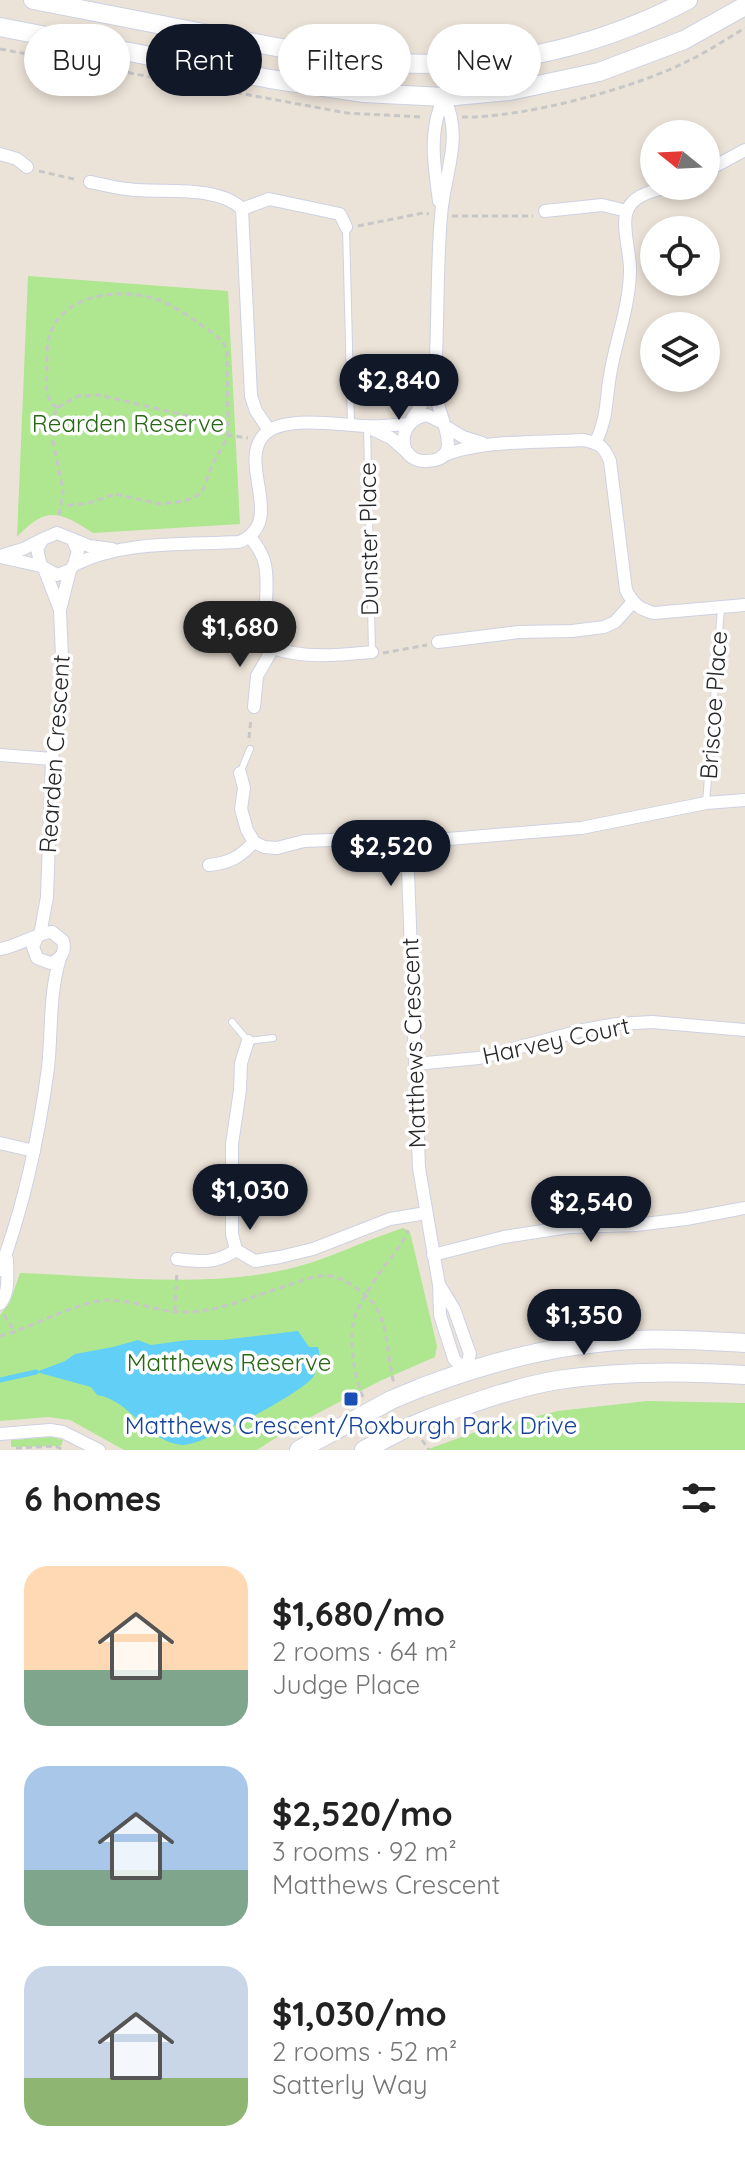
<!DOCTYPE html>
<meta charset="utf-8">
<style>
body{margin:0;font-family:Quicksand,sans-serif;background:#f6f6f6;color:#222;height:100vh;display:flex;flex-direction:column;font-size:30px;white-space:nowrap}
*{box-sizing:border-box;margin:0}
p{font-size:26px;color:#767676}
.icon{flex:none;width:44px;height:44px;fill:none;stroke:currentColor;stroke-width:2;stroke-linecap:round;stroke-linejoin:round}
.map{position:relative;height:1450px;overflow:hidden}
.panel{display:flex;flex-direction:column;background:#fff;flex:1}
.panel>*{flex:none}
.guide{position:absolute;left:24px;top:24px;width:698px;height:72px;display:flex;gap:16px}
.needle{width:52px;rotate:288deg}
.fabs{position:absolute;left:640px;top:120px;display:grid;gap:16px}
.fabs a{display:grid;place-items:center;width:80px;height:80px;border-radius:50%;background:#fff;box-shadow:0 4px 12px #0003;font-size:40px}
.price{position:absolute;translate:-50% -68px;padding:0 18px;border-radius:28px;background:#111827;color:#fff;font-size:26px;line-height:52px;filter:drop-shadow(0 2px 4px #0008)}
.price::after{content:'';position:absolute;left:50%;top:48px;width:24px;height:18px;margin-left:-12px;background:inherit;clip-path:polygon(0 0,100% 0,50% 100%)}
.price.selected{background:#222;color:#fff}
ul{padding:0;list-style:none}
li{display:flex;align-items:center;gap:24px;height:200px;padding:0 24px}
li span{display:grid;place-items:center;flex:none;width:224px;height:160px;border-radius:24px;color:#555}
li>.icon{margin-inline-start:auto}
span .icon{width:96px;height:96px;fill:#fffc;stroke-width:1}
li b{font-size:34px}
h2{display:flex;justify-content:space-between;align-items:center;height:96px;padding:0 24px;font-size:34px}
.chip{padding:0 28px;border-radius:36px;background:#fff;box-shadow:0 4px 12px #0003;font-size:28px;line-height:72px}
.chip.selected{background:#111827;color:#fff}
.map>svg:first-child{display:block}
.green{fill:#aee790}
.water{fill:#62d0f6}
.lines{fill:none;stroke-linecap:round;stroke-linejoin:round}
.stream{stroke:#62d0f6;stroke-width:5}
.lane-casing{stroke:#cdd1e2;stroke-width:8}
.street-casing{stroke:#cdd1e2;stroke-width:14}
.secondary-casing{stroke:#cdd1e2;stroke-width:20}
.path{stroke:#c7c7c7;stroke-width:3;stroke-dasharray:6 4;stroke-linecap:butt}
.lane{stroke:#fff;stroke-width:6}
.street{stroke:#fff;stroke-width:12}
.secondary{stroke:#fff;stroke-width:18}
.secondary-bridge-casing{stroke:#cdd1e2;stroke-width:20;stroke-linecap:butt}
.secondary-bridge{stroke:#fff;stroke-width:18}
.transit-dot{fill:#1a4fb4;stroke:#fff;stroke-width:3}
.labels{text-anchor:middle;stroke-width:7;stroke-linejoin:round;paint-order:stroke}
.park-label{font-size:24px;fill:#276814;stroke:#fff}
.street-label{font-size:24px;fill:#282828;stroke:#fff}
.transit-label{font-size:24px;fill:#164399;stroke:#fff}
</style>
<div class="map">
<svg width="745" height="1450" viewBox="0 0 745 1450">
<rect width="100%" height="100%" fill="#ece3d8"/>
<!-- green -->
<g class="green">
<path d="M28 276 228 291 240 524 93 533C59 511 46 506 17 537Z"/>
<path d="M403 1228 410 1232 437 1346 435 1357 380 1381 299 1423 257 1450H124L70 1420 48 1417 0 1421V1315L10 1302 20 1273C110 1276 212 1290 300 1266 335 1256 368 1239 403 1228Z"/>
<path d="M647 1401 745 1403V1450H426L481 1430 558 1411Z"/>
<path d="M52 1437 63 1440 61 1446 11 1447V1440Z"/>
</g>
<!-- water -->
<path class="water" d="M298 1331 309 1347H318C321 1356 319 1368 313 1377 302 1393 201 1447 182 1445 145 1441 131 1400 97 1395L91 1387 36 1372 65 1361 75 1354 113 1347 138 1340 151 1345 188 1340H222Z"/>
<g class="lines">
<!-- stream -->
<path class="stream" d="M0 1380 36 1372"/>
<defs>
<g id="lane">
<path d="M346 228 351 425"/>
<path d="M367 427 372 651"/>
<path d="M240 773 250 749"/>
<path d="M706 803 721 608"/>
<path d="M232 1022 248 1041 273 1038"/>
</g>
<g id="street">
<path d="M0 154 17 159 27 167"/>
<path d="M706 171 745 150"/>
<path d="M90 182C102 184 114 188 127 189 161 194 217 184 242 209L251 396 256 411 269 430"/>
<path d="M439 201C434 164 428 132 444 97"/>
<path d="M242 209 269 199 340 214 346 227"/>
<path d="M545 211 602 205 627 211"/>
<path d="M412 419 423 402 432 374"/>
<path d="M443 423 427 415C396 420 396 462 426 461 464 461 442 422 438 404 434 389 436 371 436 356 438 309 437 262 441 216 444 172 464 140 444 97"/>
<path d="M445 426 463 437 482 443"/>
<path d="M370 428 391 438 408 453"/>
<path d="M596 442C609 413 605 399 611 370 617 337 629 307 630 272 631 255 621 226 627 211 633 194 653 192 668 186"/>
<path d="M442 456C483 439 538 443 583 440 599 443 604 446 610 461L626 590C633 604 639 609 654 613L745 605"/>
<path d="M250 537C257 546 263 554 265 565 271 593 258 623 273 648 304 659 340 655 372 652"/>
<path d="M72 539 89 546 112 549"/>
<path d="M0 556 23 549 41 540"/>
<path d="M1 557 41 566"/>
<path d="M74 565C123 540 185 545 239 542 287 522 238 466 263 436 280 414 340 425 365 426 379 427 394 425 409 424"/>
<path d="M45 571 59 607"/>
<path d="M438 642 519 632 572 631 604 627 615 622 632 603"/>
<path d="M254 707 257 676 273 648"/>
<path d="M0 755 52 759"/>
<path d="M240 773 244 788 241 809 247 830 254 842 264 847 277 848 304 841 383 838 413 852"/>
<path d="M209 865C230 863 240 857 254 842"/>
<path d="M40 935 47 897 52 759 63 681 60 610 70 570 74 565 78 551 72 539 57 533 43 539 37 549 41 566 57 575 70 570"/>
<path d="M0 949C20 946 36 933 52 932L63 941C66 952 61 960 50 963L37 958 33 947 37 937"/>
<path d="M248 1041 241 1063 240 1090 232 1144V1234L236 1250 255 1261 280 1257 313 1249 390 1219 426 1213"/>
<path d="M415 1064 479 1058 583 1030 617 1024 652 1022 745 1030"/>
<path d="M0 1143 34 1151"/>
<path d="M433 1255 504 1237 569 1227 636 1225 686 1219 745 1208"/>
<path d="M177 1259C200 1262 216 1264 236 1250"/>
<path d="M0 1270C24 1206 39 1135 48 1068 52 1031 49 994 60 958"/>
<path d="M440 1286 454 1309 470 1354 465 1371"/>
<path d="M0 1304C10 1292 7 1274 7 1259"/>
<path d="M465 1371 454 1359 440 1315 439 1285 419 1168 408 871 413 852 424 841 581 828 706 803 745 800"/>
<path d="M0 1434 50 1430 63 1432 99 1450"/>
</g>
<g id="secondary">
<path d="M33 0C95 12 157 24 219 36 293 51 367 65 443 64 526 64 615 39 688 0"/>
<path d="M0 27 270 79 364 93 444 97 510 91 599 72 684 40 745 6"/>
<path d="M420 1388C488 1362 561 1343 635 1340 671 1338 709 1341 745 1343"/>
<path d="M433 1417C473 1403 516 1387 558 1380 619 1371 684 1371 745 1375"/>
<path d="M299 1450 391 1400"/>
<path d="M364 1450 404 1429"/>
</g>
</defs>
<!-- lane casing -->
<use href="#lane" class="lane-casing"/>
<!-- street casing -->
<use href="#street" class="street-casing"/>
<!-- secondary casing -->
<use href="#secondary" class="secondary-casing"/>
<!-- path -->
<g class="path">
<path d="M0 49 347 113 422 117"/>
<path d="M462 117C524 118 637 88 692 59 710 50 728 38 745 28"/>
<path d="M39 171 78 180"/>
<path d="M452 216H533"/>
<path d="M358 226 423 213 429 214"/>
<path d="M57 408C44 397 46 387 47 370 47 359 46 345 50 334 64 293 121 288 156 299 171 303 212 331 223 342L227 351 228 437 212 465 204 488 198 495 185 501 160 504 115 494 89 503 63 506"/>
<path d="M59 515 63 491 53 441V419L57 408 78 396 99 395 205 420 221 434 248 438"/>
<path d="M383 653 427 645"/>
<path d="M249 738 251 718"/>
<path d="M175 1311 177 1271"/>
<path d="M4 1315 15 1332"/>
<path d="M0 1336C34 1327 63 1308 98 1301 127 1296 154 1312 182 1312 218 1313 255 1295 289 1285 301 1281 317 1274 330 1276 342 1278 354 1286 363 1293 391 1314 385 1353 394 1383"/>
<path d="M363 1397C354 1378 348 1336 355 1316 361 1301 371 1286 380 1272 390 1258 402 1246 408 1230"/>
<path d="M422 1440 429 1450"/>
<path d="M16 1448 55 1446 64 1450"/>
</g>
<!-- lane -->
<use href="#lane" class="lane"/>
<!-- street -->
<use href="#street" class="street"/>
<!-- secondary -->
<use href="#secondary" class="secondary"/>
<defs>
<g id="secondary-bridge">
<path d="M391 1400 420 1388"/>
<path d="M404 1429 433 1417"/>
</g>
</defs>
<!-- secondary-bridge casing -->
<use href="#secondary-bridge" class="secondary-bridge-casing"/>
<!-- secondary-bridge -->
<use href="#secondary-bridge" class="secondary-bridge"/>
</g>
<!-- markers -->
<rect class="transit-dot" x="343" y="1391" width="16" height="16" rx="4"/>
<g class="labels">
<!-- park labels -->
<g class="park-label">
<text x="128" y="432">Rearden Reserve</text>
<text x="229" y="1371">Matthews Reserve</text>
</g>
<!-- street labels -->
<g class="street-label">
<text transform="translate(369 539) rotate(-91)" y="8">Dunster Place</text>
<text transform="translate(714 705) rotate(-86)" y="8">Briscoe Place</text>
<text transform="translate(55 754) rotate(-86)" y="8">Rearden Crescent</text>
<text transform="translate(556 1041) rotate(-12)" y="8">Harvey Court</text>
<text transform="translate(414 1043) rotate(-92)" y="8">Matthews Crescent</text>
</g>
<!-- transit labels -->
<g class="transit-label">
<text x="351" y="1434">Matthews Crescent/Roxburgh Park Drive</text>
</g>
</g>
</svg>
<div class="fabs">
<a><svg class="needle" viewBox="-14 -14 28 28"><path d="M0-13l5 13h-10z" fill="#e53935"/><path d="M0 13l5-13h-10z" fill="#767676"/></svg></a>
<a><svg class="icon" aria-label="locate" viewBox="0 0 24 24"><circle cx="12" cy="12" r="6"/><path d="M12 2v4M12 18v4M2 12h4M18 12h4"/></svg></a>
<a><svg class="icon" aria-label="layers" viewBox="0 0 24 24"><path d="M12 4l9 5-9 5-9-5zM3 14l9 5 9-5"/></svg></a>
</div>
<b class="price" style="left:399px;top:422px">$2,840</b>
<b class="price selected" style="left:240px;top:669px">$1,680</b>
<b class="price" style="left:391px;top:888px">$2,520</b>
<b class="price" style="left:250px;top:1232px">$1,030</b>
<b class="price" style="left:591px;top:1244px">$2,540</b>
<b class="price" style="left:584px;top:1357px">$1,350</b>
<div class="guide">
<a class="chip">Buy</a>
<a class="chip selected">Rent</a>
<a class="chip">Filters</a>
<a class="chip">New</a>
</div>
</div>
<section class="panel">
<h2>6 homes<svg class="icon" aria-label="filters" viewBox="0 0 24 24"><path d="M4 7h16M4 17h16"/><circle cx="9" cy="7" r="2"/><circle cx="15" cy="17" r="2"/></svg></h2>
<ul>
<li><span style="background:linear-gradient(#ffd9b3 65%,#7fa58c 0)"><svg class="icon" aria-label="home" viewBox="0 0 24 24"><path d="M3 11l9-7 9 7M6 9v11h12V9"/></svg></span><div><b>$1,680/mo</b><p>2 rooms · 64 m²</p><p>Judge Place</p></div></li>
<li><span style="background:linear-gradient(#a9c7e8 65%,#7fa58c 0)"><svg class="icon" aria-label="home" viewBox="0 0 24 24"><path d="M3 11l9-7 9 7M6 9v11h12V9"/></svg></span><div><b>$2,520/mo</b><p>3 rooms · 92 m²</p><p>Matthews Crescent</p></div></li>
<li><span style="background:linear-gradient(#c9d6e8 70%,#8fb573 0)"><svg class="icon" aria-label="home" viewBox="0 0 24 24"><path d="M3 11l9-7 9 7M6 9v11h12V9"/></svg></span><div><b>$1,030/mo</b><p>2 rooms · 52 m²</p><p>Satterly Way</p></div></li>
</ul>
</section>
